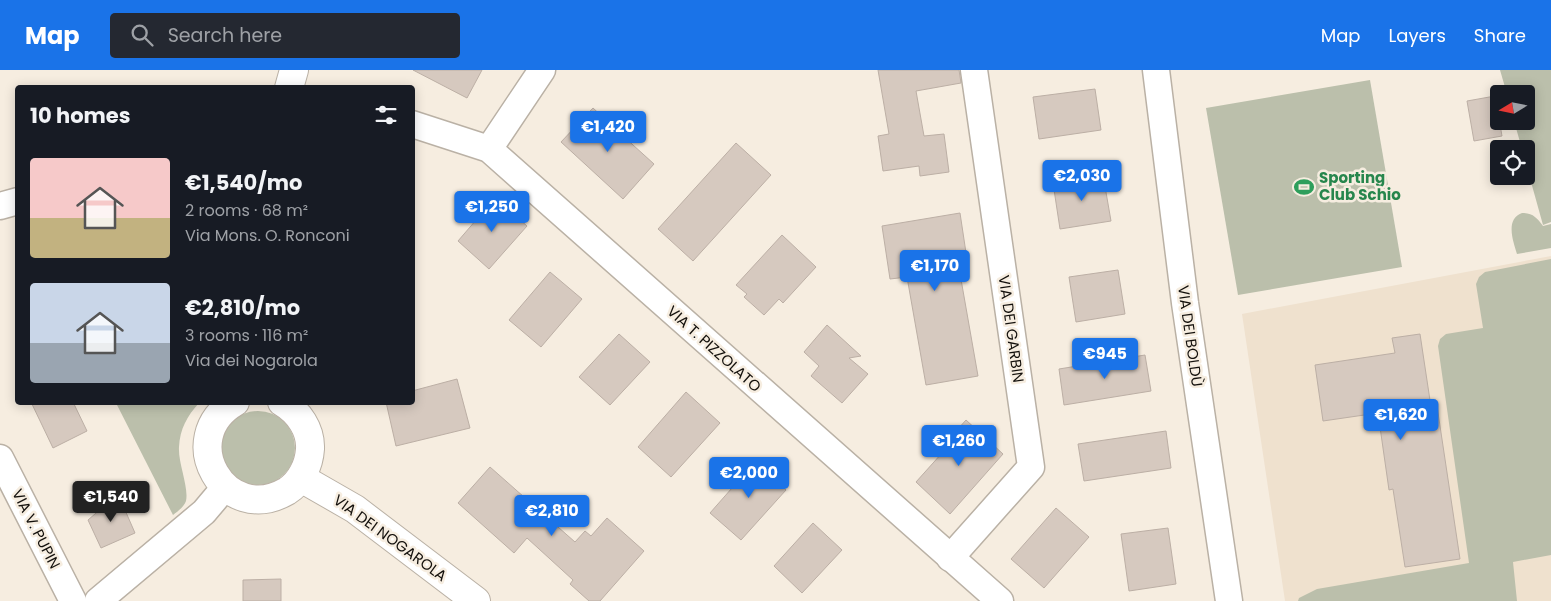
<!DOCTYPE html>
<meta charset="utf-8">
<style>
body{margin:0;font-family:Poppins,sans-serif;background:#242831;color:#f1f3f6;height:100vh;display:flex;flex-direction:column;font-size:19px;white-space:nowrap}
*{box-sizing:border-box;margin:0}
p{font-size:16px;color:#9ea1a6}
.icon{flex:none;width:28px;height:28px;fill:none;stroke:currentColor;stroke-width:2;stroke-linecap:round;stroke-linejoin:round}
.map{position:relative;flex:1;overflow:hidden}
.details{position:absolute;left:15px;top:15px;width:400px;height:320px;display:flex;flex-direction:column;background:#171b24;border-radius:5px;box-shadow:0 2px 12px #0003}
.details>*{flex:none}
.needle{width:32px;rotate:260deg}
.buttons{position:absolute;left:1490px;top:15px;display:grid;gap:10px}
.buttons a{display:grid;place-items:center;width:45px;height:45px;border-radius:5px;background:#171b24;box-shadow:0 2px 12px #0003;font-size:25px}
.price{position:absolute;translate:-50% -42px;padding:0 11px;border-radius:5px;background:#1a73e8;color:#fff;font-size:16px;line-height:32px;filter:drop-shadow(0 1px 2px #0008)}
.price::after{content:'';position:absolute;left:50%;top:30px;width:15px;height:11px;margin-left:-8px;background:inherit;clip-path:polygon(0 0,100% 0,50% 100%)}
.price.active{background:#222;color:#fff}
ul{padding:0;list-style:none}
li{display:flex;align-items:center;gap:15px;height:125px;padding:0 15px}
li span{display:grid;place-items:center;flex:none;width:140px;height:100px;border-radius:5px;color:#555}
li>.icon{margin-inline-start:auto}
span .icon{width:60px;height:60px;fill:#fffc;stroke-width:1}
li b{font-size:21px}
h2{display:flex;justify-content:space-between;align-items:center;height:60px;padding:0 15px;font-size:21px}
header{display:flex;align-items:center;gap:30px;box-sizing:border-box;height:70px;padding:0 25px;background:#1a73e8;color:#fff}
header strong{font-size:24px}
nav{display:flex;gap:28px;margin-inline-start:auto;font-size:18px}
.search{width:350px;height:45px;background:#242831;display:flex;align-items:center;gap:12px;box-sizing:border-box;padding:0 18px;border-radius:5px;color:#9ea1a6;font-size:19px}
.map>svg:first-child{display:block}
.built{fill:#efe1ce}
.green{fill:#bbbfab}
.building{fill:#d6c9bf;stroke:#bcafa5}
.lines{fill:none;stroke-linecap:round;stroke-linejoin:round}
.street-casing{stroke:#bab1a5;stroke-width:29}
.secondary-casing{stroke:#bab1a5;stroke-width:30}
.street{stroke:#fff;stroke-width:26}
.secondary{stroke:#fff;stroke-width:28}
.labels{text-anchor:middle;stroke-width:5;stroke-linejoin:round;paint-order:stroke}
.leisure-label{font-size:15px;font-weight:bold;fill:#27864d;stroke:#f6ede0;text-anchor:start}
.street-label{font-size:15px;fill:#13100c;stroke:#f6ede0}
</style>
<header>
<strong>Map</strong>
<div class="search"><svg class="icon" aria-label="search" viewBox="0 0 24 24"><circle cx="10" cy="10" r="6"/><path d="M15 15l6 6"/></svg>Search here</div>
<nav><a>Map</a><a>Layers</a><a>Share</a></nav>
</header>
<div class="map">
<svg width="1551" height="531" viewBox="0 0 1551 531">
<rect width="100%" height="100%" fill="#f6ede0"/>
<!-- built -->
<path class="built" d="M1551 186V531H1285L1242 244Z"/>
<!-- green -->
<g class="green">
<path d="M1500 0H1551V152L1543 155 1526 94V79H1522L1514 51H1526V24H1507Z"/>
<path d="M1370 10 1402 197 1238 225 1206 38Z"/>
<path d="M1522 143C1533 143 1537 148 1543 156L1551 154V178L1517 184C1513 171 1505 149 1522 143Z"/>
<path d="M1551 189V485L1513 492 1517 531H1298L1299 528 1317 519 1469 493 1438 276 1440 269 1446 264 1483 258 1476 214 1479 207 1485 202Z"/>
<path d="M116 333H199C187 346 180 359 179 377 178 393 189 417 186 431 184 437 178 441 173 445Z"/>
<circle cx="258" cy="378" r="37"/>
</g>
<!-- building -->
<g class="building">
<path d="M413 0H482L467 28Z"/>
<path d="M878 0H959L961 13 916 21 924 66 944 64 949 102 920 106 919 96 883 101 878 66 889 64Z"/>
<path d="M1095 19 1101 60 1039 69 1033 27Z"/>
<path d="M1495 26 1502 66 1474 71 1467 31Z"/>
<path d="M593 38 620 63V66L622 65 654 94 623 129 561 72Z"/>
<path d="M736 73 771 105 693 191 658 159Z"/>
<path d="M1103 105 1111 151 1060 159 1053 113Z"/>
<path d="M495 128 527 156 489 199 458 171Z"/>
<path d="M960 143 968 196 959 198 978 306 926 315 907 207 890 209 882 156Z"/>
<path d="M782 165 816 197 783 233 779 229 764 245 744 227 747 224 736 215Z"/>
<path d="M1118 200 1125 244 1076 252 1069 207Z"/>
<path d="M550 202 582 229 541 277 509 250Z"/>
<path d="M827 255 861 286 849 288 868 304 842 333 811 306 819 296 804 282Z"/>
<path d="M619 264 650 292 610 335 579 307Z"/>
<path d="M1420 264 1431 337 1437 336 1460 489 1405 497 1393 419 1389 420 1378 343 1323 351 1315 295 1395 283 1392 268Z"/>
<path d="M1145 285 1151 321 1064 335 1059 299Z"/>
<path d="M457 309 470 358 396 376 386 332H412V321Z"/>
<path d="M686 322 720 353 671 407 638 377Z"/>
<path d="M31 332H73L87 361 53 378Z"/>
<path d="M966 350 1003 384 950 444 916 412 951 373 948 370Z"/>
<path d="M1166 361 1171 398 1084 411 1078 374Z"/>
<path d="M762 388 780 404 775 410 786 420 741 470 710 443 747 401 749 403Z"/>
<path d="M490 397 575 472 585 461 591 466 607 448 644 481 600 531H589L570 514 573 510 527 468 514 483 458 433Z"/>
<path d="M118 424 135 463 101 478 88 450Z"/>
<path d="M1056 438 1089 467 1044 518 1011 489Z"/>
<path d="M813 453 842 480 802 523 774 496Z"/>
<path d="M1168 458 1176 514 1129 521 1121 464Z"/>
<path d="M281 509V531H243V510Z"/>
</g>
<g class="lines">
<defs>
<g id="street">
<path d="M1156 0 1185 233 1229 531"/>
<path d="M412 54 489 79 1000 531"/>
<path d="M489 79 542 0"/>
<path d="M0 136 18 131"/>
<path d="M0 388 73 531"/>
<path d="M950 488 1031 397 974 0"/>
<path d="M98 531 204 442 225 417"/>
</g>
<g id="secondary">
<path d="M289 18 294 0"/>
<path d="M235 332C174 368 225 457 287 421 301 412 309 395 310 379 311 360 299 342 282 332"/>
<path d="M301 408 355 439 476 531"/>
</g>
</defs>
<!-- street casing -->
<use href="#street" class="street-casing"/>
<!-- secondary casing -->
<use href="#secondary" class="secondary-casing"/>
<!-- street -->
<use href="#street" class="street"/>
<!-- secondary -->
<use href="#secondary" class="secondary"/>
</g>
<!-- icons -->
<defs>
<symbol id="stadium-bare" viewBox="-9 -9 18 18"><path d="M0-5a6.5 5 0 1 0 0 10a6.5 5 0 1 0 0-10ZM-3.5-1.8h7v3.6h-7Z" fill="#2e9e5b" stroke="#f6ede0" stroke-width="2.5" paint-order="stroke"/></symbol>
</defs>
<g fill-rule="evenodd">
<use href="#stadium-bare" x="1290" y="103" width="28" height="28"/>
</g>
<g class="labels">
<!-- leisure labels -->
<g class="leisure-label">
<text x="1319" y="113">Sporting<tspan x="1319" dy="17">Club Schio</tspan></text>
</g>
<!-- street labels -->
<g class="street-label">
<text transform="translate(1011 259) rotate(82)" y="5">VIA DEI GARBIN</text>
<text transform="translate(1190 266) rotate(82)" y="5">VIA DEI BOLDÙ</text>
<text transform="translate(714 279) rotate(42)" y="5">VIA T. PIZZOLATO</text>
<text transform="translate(36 459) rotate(63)" y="5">VIA V. PUPIN</text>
<text transform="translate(390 468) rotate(36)" y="5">VIA DEI NOGAROLA</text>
</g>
</g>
</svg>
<div class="buttons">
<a><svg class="needle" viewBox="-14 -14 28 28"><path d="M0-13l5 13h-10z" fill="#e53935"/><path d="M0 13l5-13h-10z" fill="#9ea1a6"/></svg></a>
<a><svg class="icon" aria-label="locate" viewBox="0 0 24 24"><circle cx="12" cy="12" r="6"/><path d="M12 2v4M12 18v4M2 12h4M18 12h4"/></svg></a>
</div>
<b class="price" style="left:608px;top:83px">€1,420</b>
<b class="price" style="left:1082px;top:132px">€2,030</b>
<b class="price" style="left:492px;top:163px">€1,250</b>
<b class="price" style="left:935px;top:222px">€1,170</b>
<b class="price" style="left:1105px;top:310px">€945</b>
<b class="price" style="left:1401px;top:371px">€1,620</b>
<b class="price" style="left:959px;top:397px">€1,260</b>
<b class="price" style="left:749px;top:429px">€2,000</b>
<b class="price active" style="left:111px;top:453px">€1,540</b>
<b class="price" style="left:552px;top:467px">€2,810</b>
<section class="details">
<h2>10 homes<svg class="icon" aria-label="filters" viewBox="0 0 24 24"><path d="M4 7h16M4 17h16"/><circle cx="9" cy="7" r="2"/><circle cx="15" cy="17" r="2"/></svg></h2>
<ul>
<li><span style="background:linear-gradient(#f6c9c9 60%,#c2b280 0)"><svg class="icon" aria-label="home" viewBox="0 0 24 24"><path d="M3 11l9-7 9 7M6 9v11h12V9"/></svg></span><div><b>€1,540/mo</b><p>2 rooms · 68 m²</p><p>Via Mons. O. Ronconi</p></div></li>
<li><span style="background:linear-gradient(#c9d6e8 60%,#9aa5b1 0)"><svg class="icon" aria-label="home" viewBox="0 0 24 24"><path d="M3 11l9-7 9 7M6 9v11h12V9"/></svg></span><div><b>€2,810/mo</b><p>3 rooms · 116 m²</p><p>Via dei Nogarola</p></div></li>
</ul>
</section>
</div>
